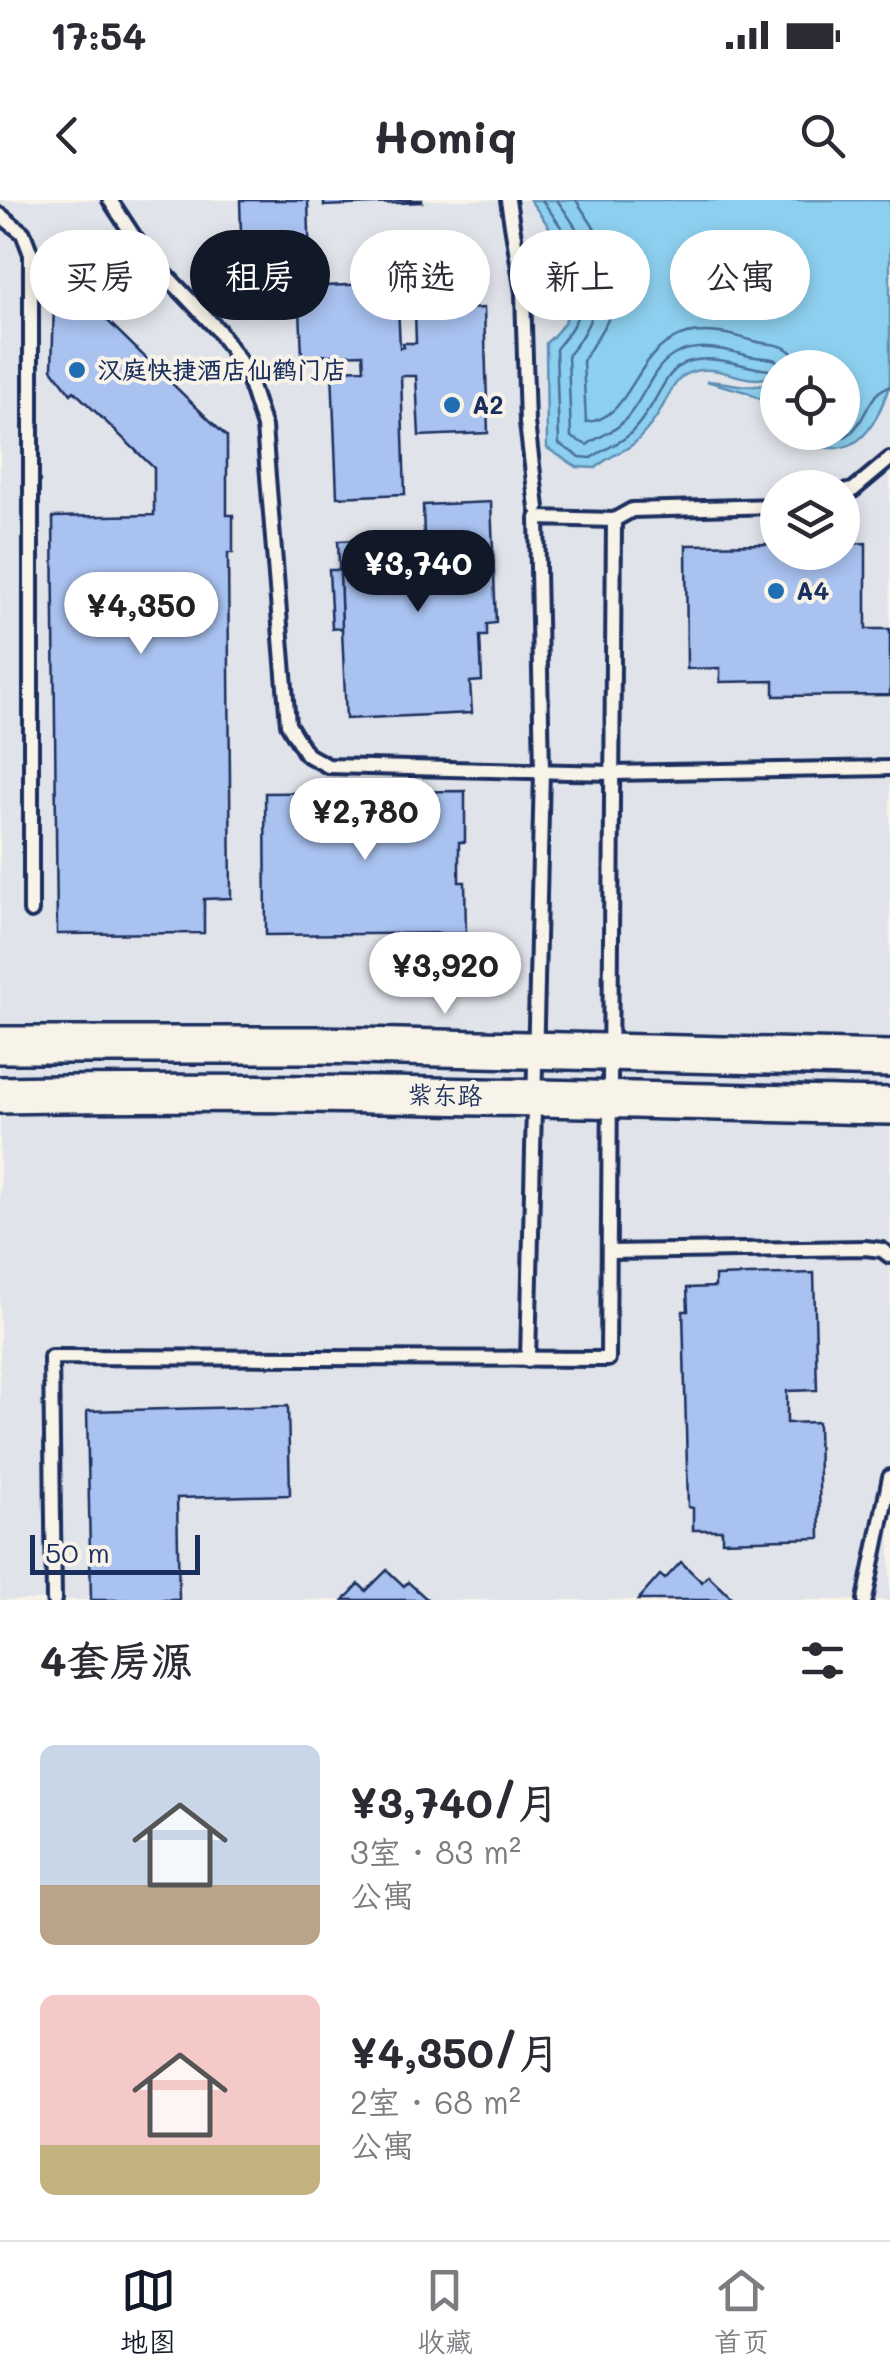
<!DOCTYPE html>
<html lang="zh">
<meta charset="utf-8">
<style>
body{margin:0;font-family:Mali,"LXGW WenKai TC",sans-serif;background:#f7f7f7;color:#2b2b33;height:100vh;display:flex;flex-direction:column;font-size:38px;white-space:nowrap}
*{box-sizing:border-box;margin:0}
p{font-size:32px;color:#7c7c81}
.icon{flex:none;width:55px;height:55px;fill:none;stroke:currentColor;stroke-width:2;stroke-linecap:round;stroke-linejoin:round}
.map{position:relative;height:1400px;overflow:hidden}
.sheet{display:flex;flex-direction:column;background:#fff;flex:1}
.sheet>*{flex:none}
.guide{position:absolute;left:30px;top:30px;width:830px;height:90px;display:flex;gap:20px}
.fabs{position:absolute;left:760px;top:150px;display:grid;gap:20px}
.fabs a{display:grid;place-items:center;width:100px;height:100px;border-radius:50%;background:#fff;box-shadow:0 5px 15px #0003;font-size:50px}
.scale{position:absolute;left:30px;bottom:25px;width:170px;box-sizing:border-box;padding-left:10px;border:5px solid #1b2f5e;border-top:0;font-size:28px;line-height:35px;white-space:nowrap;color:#1b2f5e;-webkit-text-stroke:8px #f7f3e8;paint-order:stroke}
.price{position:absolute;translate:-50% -85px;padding:0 22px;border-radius:35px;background:#fff;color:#222;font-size:32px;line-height:65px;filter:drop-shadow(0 2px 5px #0008)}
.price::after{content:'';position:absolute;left:50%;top:60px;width:30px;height:22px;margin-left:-15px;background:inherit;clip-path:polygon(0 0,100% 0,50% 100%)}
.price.current{background:#111827;color:#fff}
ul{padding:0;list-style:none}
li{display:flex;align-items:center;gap:30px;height:250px;padding:0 40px}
li span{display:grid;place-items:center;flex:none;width:280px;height:200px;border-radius:15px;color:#555}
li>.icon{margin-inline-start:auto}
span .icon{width:120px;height:120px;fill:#fffc;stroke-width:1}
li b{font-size:42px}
h2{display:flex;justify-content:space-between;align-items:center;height:120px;padding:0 40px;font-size:42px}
.pill{padding:0 35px;border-radius:45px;background:#fff;box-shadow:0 5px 15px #0003;font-size:35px;line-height:90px}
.pill.current{background:#111827;color:#fff}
.status{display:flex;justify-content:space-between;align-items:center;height:70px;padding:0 50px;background:#fff;direction:ltr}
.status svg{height:28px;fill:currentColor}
header{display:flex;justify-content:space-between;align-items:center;height:130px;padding:0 40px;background:#fff;font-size:45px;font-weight:700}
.dock{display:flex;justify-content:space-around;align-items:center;height:140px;border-top:2px solid #e1e1e2;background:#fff;font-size:28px;color:#7c7c81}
.dock a{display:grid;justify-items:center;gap:5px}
.dock .current{color:#111827}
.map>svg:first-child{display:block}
.built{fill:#e0e4ea;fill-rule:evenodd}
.water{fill:#8dcfee;stroke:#5f8fb4;stroke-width:2.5}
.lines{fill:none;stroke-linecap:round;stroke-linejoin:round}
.shore{stroke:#496f98;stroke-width:2.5}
.building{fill:#a9c2f0;stroke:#1b2f5e;stroke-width:2.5}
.lane-casing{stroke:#1b2f5e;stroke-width:20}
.secondary-casing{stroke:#1b2f5e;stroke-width:42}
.lane{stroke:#f7f3e8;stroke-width:12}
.secondary{stroke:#f7f3e8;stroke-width:35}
.poi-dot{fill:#1f6fb2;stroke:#f7f3e8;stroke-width:4}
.labels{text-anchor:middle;stroke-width:8;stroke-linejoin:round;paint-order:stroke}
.poi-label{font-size:25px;font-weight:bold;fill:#1b2f5e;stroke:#f7f3e8;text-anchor:start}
.street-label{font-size:25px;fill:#1b2f5e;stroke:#f7f3e8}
</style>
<div class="status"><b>17:54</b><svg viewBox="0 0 49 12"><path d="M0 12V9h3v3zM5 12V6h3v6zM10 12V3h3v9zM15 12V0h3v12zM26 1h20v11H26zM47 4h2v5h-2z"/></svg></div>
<header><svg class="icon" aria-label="back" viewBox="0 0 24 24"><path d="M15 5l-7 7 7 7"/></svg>Homiq<svg class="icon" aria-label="search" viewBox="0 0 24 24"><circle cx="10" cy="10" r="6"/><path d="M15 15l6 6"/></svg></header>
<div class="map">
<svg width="890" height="1400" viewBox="0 0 890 1400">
<rect width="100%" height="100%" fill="#f7f3e8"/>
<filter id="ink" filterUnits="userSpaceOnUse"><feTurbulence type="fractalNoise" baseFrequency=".01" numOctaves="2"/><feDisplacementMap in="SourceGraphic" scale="20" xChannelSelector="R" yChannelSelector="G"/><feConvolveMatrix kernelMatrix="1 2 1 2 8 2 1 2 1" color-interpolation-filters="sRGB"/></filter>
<g filter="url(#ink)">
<!-- built -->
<path class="built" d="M0 0H890V1400H0ZM778 168H842V232H778ZM778 288H842V352H778Z"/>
<!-- water -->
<path class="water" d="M530 0H890V183C869 249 845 263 782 233L842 232V168H778L777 208 746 192 706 181C727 181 749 191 768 183L765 178C741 183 721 165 695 171 673 175 667 202 656 218 649 227 639 241 629 247 617 255 607 257 596 268L577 267 547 248 546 143C601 95 564 47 530 0Z"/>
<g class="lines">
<!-- shore -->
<g class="shore">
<path d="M542 0C582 55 606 91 556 149L559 244 580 257 591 258C602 250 614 246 625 238 634 232 644 217 650 208 661 191 669 166 691 161 717 155 744 167 769 170L776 178 778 195"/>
<path d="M557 0C596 53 616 99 568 155L571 237 587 245C597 237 611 233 620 225 636 210 644 190 656 172 679 138 717 147 749 156 765 160 773 154 785 168"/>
<path d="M576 0 600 37 611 79 609 118 583 161 586 222C648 219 627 100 750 140 775 148 787 138 802 168"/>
<path d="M805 232C868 263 859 190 890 187"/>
</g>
</g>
<!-- building -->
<g class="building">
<path d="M240 0H308L310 64 242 67Z"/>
<path d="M324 0H422V2L324 6Z"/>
<path d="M55 68 66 79 62 83 69 89 72 86 227 237V315H233V353H228L231 698 204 699V733L57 734 53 317 154 315V268L74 191 71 194 52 169 54 104H57Z"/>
<path d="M397 83 400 148 404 147 403 143H416L415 111 484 108 488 233 419 236 416 176H401L405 294 337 297 332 170 364 169 363 154 302 156 299 87Z"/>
<path d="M491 302 496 423 487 424V436H480L482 481 470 482 472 513 346 519 338 341 424 337 423 305Z"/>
<path d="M866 343V429H890V495L774 496V481L720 482V468L687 469 686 345 778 344V352H842V344Z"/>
<path d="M329 370H340L342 428 332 429Z"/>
<path d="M465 591V642H459V682H465L466 733 266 735 265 593Z"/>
<path d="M814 1073 817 1190 787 1191V1223L818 1222 820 1338 722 1341V1330H693V1308L688 1307 683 1111H688L687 1088 715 1087V1076Z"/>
<path d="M288 1206 290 1295 177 1298 179 1400H91L87 1211Z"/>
<path d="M681 1362 702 1382 708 1375 734 1400H638L660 1375 665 1379Z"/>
<path d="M387 1370 404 1386 408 1382 428 1400H344L359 1384 366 1391Z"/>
</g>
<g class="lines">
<defs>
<g id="lane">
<path d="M110 0 144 52 218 130 246 171 264 227 288 524 306 554 328 566 612 573 890 568"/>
<path d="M508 0 523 93 527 223 537 308"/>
<path d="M0 15 23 33 31 54V711"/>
<path d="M842 292 853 290 890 259"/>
<path d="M609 1052 865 1048 882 1050 890 1056"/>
<path d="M528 1160 542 571 537 318 614 320 632 310 778 306"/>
<path d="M54 1400 51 1157 608 1159 614 320"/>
<path d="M865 1400 890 1277"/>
</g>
<g id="secondary">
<path d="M0 845H319L890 859"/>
<path d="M0 895C297 889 593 900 890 906"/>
</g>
</defs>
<!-- lane casing -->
<use href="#lane" class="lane-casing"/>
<!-- secondary casing -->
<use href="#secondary" class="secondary-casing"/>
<!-- lane -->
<use href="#lane" class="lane"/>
<!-- secondary -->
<use href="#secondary" class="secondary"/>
</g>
</g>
<!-- markers -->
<g class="poi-dot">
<circle cx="77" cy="170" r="10"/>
<circle cx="452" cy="205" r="10"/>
<circle cx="776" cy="391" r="10"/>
</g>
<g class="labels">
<!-- poi labels -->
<g class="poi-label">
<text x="97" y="179">汉庭快捷酒店仙鹤门店</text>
<text x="472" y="214">A2</text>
<text x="796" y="400">A4</text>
</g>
<!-- street labels -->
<g class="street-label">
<text transform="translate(445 895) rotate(1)" y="9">紫东路</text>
</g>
</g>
</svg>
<div class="fabs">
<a><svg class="icon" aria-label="locate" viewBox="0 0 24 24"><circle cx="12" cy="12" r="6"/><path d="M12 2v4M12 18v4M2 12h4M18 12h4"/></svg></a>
<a><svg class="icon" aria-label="layers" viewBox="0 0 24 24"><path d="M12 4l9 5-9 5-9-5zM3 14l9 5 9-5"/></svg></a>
</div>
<div class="scale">50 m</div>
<b class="price current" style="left:418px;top:415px">¥3,740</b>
<b class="price" style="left:141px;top:457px">¥4,350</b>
<b class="price" style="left:365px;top:663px">¥2,780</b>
<b class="price" style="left:445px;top:817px">¥3,920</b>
<div class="guide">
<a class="pill">买房</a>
<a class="pill current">租房</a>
<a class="pill">筛选</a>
<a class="pill">新上</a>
<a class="pill">公寓</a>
</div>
</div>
<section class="sheet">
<h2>4套房源<svg class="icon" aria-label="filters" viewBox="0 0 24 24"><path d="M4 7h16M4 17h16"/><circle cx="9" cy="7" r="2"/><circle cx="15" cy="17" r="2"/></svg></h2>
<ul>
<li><span style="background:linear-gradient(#c9d6e8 70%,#b9a48a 0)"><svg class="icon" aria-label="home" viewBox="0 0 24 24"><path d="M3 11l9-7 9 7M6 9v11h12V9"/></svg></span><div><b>¥3,740/月</b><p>3室 · 83 m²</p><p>公寓</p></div></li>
<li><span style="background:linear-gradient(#f6c9c9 75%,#c2b280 0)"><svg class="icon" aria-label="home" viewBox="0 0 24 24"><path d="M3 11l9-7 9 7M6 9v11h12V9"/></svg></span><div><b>¥4,350/月</b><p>2室 · 68 m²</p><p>公寓</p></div></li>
</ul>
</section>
<nav class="dock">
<a class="current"><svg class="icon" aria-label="map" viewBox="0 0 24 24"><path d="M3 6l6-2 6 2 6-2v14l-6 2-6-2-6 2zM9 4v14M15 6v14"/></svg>地图</a>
<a><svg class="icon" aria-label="saved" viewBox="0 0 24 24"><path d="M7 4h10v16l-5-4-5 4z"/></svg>收藏</a>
<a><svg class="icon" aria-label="home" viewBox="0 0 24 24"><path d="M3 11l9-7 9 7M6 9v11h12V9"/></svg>首页</a>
</nav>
